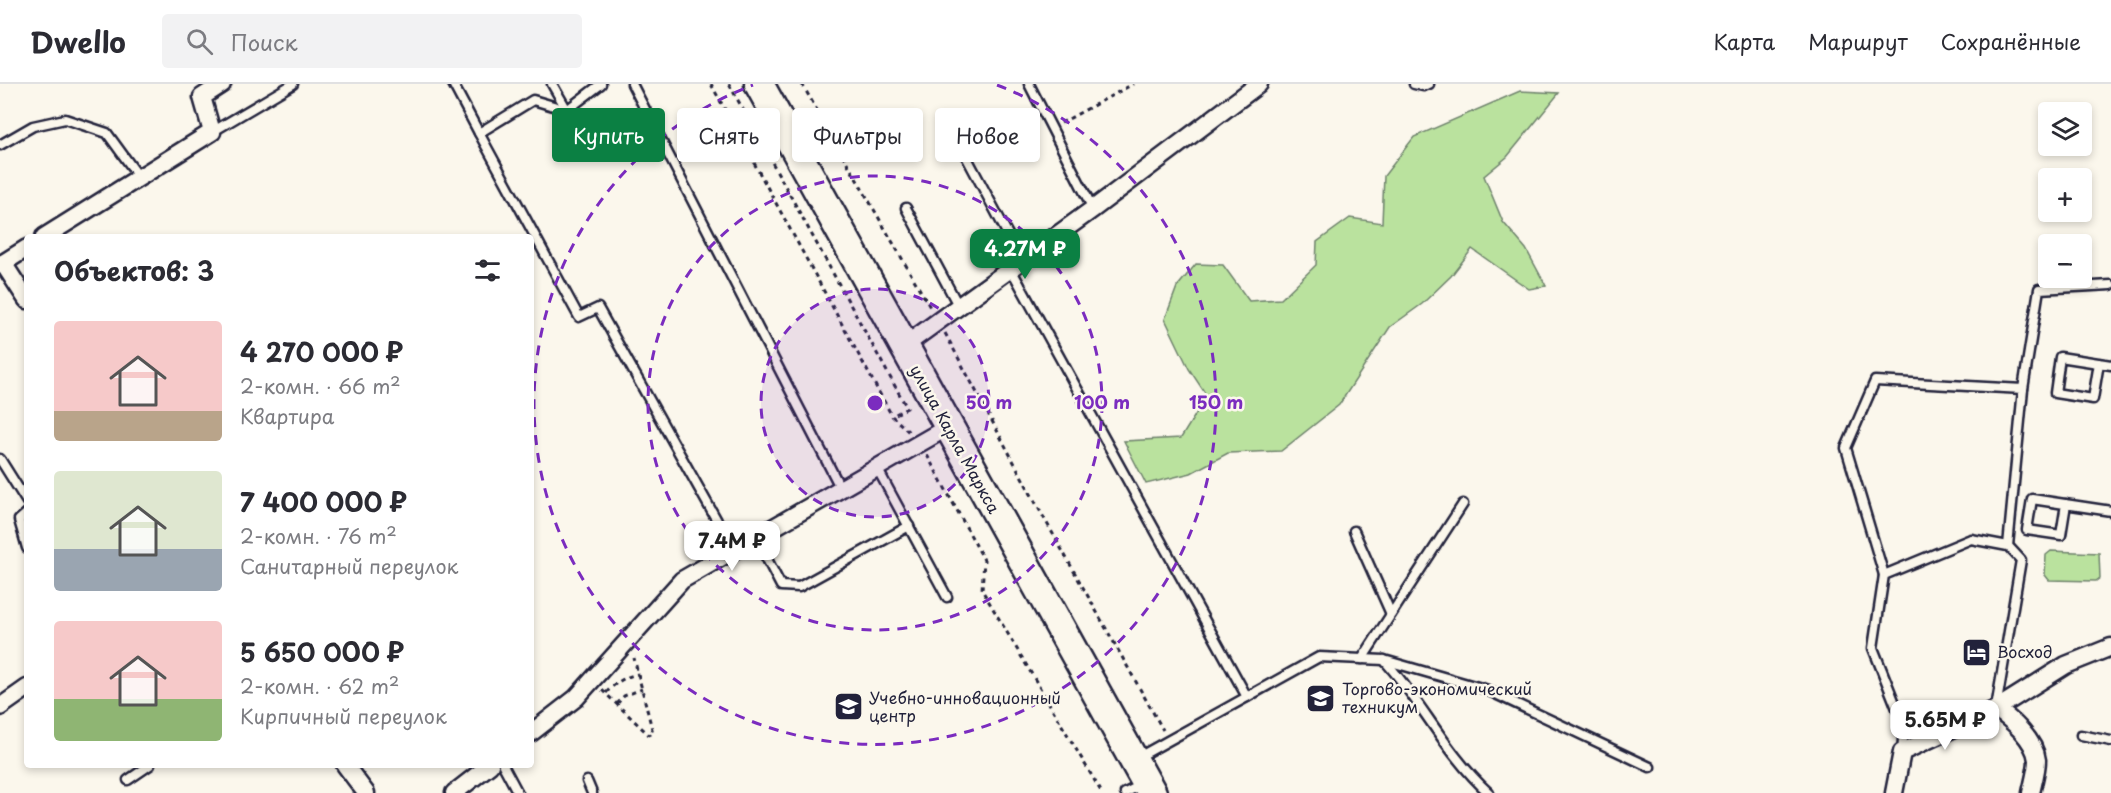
<!DOCTYPE html>
<html lang="ru">
<meta charset="utf-8">
<style>
body{margin:0;font-family:"Playpen Sans",sans-serif;background:#f2f2f3;color:#2b2b33;height:100vh;display:flex;flex-direction:column;font-size:22px;white-space:nowrap}
*{box-sizing:border-box;margin:0}
p{font-size:20px;color:#7c7c81}
.icon{flex:none;width:33px;height:33px;fill:none;stroke:currentColor;stroke-width:2;stroke-linecap:round;stroke-linejoin:round}
.map{position:relative;flex:1;overflow:hidden}
.panel{position:absolute;left:24px;top:150px;width:510px;height:534px;display:flex;flex-direction:column;background:#fff;border-radius:6px;box-shadow:0 3px 9px #0003}
.panel>*{flex:none}
.top-card{position:absolute;left:552px;top:24px;width:570px;height:54px;display:flex;gap:12px}
.fabs{position:absolute;left:2038px;top:18px;display:grid;gap:12px}
.fabs a{display:grid;place-items:center;width:54px;height:54px;border-radius:6px;background:#fff;box-shadow:0 3px 9px #0003;font-size:30px}
.price{position:absolute;translate:-50% -51px;padding:0 14px;border-radius:12px;background:#fff;color:#222;font-size:20px;line-height:39px;filter:drop-shadow(0 2px 3px #0008)}
.price::after{content:'';position:absolute;left:50%;top:36px;width:18px;height:14px;margin-left:-9px;background:inherit;clip-path:polygon(0 0,100% 0,50% 100%)}
.price.current{background:#0b8043;color:#fff}
ul{padding:0;list-style:none}
li{display:flex;align-items:center;gap:18px;height:150px;padding:0 30px}
li span{display:grid;place-items:center;flex:none;width:168px;height:120px;border-radius:6px;color:#555}
li>.icon{margin-inline-start:auto}
span .icon{width:72px;height:72px;fill:#fffc;stroke-width:1}
li b{font-size:26px}
h2{display:flex;justify-content:space-between;align-items:center;height:72px;padding:0 30px;font-size:26px}
.pill{padding:0 21px;border-radius:6px;background:#fff;box-shadow:0 3px 9px #0003;font-size:21px;line-height:54px}
.pill.current{background:#0b8043;color:#fff}
header{display:flex;align-items:center;gap:36px;box-sizing:border-box;height:84px;padding:0 30px;background:#fff;border-bottom:2px solid #e1e1e2}
header strong{font-size:28px}
nav{display:flex;gap:33px;margin-inline-start:auto;font-size:21px}
.search{width:420px;height:54px;background:#f2f2f3;display:flex;align-items:center;gap:15px;box-sizing:border-box;padding:0 21px;border-radius:6px;color:#7c7c81;font-size:22px}
.map>svg:first-child{display:block}
.green{fill:#bae29e;stroke:#6e826c;stroke-width:1.5}
.lines{fill:none;stroke-linecap:round;stroke-linejoin:round}
.service-casing{stroke:#22223b;stroke-width:13}
.minor-casing{stroke:#22223b;stroke-width:21}
.trunk-casing{stroke:#22223b;stroke-width:33}
.path{stroke:#22223b;stroke-width:3;stroke-dasharray:4.5 4.5;stroke-linecap:butt}
.service{stroke:#fbf7ec;stroke-width:8}
.minor{stroke:#fbf7ec;stroke-width:16}
.trunk{stroke:#fbf7ec;stroke-width:28}
.ring{fill:none;stroke:#7b2cbf;stroke-width:3;stroke-dasharray:10 8}
.labels{text-anchor:middle;stroke-width:5;stroke-linejoin:round;paint-order:stroke}
.street-label{font-size:16px;fill:#22223b;stroke:#fbf7ec}
.poi-label{font-size:16px;fill:#22223b;stroke:#fbf7ec;text-anchor:start}
.centre{fill:#7b2cbf;stroke:#fbf7ec;stroke-width:3}
.ring-label{font-size:18px;text-anchor:middle;font-weight:bold;fill:#7b2cbf;stroke:#fbf7ec;stroke-width:5;stroke-linejoin:round;paint-order:stroke}
</style>
<header>
<strong>Dwello</strong>
<div class="search"><svg class="icon" aria-label="search" viewBox="0 0 24 24"><circle cx="10" cy="10" r="6"/><path d="M15 15l6 6"/></svg>Поиск</div>
<nav><a>Карта</a><a>Маршрут</a><a>Сохранённые</a></nav>
</header>
<div class="map">
<svg width="2111" height="709" viewBox="0 0 2111 709">
<rect width="100%" height="100%" fill="#fbf7ec"/>
<filter id="ink" filterUnits="userSpaceOnUse"><feTurbulence type="fractalNoise" baseFrequency=".0167" numOctaves="2"/><feDisplacementMap in="SourceGraphic" scale="12" xChannelSelector="R" yChannelSelector="G"/><feConvolveMatrix kernelMatrix="1 2 1 2 8 2 1 2 1" color-interpolation-filters="sRGB"/></filter>
<g filter="url(#ink)">
<!-- green -->
<g class="green">
<path d="M1520 7 1559 9 1507 73 1484 92 1503 138 1526 165 1546 202 1529 205 1472 165 1451 192 1422 220 1390 243 1339 321 1281 367 1228 369 1191 389 1146 400 1124 357 1181 354 1207 312 1189 285 1165 235 1177 203 1196 180 1223 181 1249 217 1281 215 1316 181 1317 158 1350 134 1382 139 1384 92 1414 53Z"/>
<path d="M2051 467 2099 469 2100 494 2096 497 2049 496 2045 491 2046 471Z"/>
</g>
<g class="lines">
<defs>
<g id="service">
<path d="M453 0 479 49"/>
<path d="M552 0 567 26"/>
<path d="M601 0 567 26 533 16 479 49 579 233 598 224 734 467"/>
<path d="M632 0 841 405"/>
<path d="M1029 0 1093 125"/>
<path d="M1414 0 1423 2 1429 0"/>
<path d="M212 48 293 0"/>
<path d="M958 57 1022 177"/>
<path d="M0 61 33 42 65 35 107 49 139 93"/>
<path d="M906 124 959 223"/>
<path d="M1011 185 1247 613"/>
<path d="M2099 279 2093 315 2055 309 2060 273 2111 281"/>
<path d="M2023 305 2039 205 2111 201"/>
<path d="M0 375 27 418"/>
<path d="M877 384 947 513"/>
<path d="M2066 420 2061 451 2027 446 2032 415 2111 427"/>
<path d="M27 429 19 436 27 464"/>
<path d="M1354 447 1391 530"/>
<path d="M756 454 781 502 799 503 909 442"/>
<path d="M1884 491 1846 364 1875 297 2023 305 2008 462"/>
<path d="M1362 575 1463 420"/>
<path d="M1384 576C1423 619 1445 669 1489 709"/>
<path d="M2081 651 2111 657"/>
<path d="M1902 668 1904 642 1873 564 1884 491 1971 455 2008 462 2021 476 1996 624"/>
<path d="M1137 674 1319 573 1384 576 1485 605 1650 683"/>
<path d="M503 681 518 709"/>
<path d="M128 696 150 681"/>
<path d="M587 697 592 709"/>
<path d="M1125 709 1143 700"/>
</g>
<g id="minor">
<path d="M44 153 212 48 202 13 222 0"/>
<path d="M3 179 27 216"/>
<path d="M0 181 27 164"/>
<path d="M904 262 1093 125 1259 0"/>
<path d="M0 623 27 604"/>
<path d="M1996 625C2011 635 2035 656 2037 676 2037 686 2033 699 2031 709"/>
<path d="M531 649 576 614 682 496 948 343"/>
<path d="M345 681 366 709"/>
<path d="M454 709 490 681"/>
<path d="M1894 709 1902 668 1996 625 2066 581 2111 563"/>
</g>
<path id="trunk" d="M759 0 1152 709"/>
</defs>
<!-- service casing -->
<use href="#service" class="service-casing"/>
<!-- minor casing -->
<use href="#minor" class="minor-casing"/>
<!-- trunk casing -->
<use href="#trunk" class="trunk-casing"/>
<!-- path -->
<g class="path">
<path d="M711 0 892 332 910 349"/>
<path d="M729 0 907 324 892 332"/>
<path d="M802 0 931 225"/>
<path d="M1061 39 1133 0"/>
<path d="M945 249 1039 425 1163 646"/>
<path d="M927 371 984 476 982 506 1102 709"/>
<path d="M602 606 649 651 653 649 634 574"/>
<path d="M606 609C615 599 624 593 638 590"/>
<path d="M617 620 624 612 642 605"/>
</g>
<!-- service -->
<use href="#service" class="service"/>
<!-- minor -->
<use href="#minor" class="minor"/>
<!-- trunk -->
<use href="#trunk" class="trunk"/>
</g>
</g>
<!-- distance rings -->
<circle cx="875" cy="319" r="114" fill="#7b2cbf" fill-opacity=".12"/>
<g class="ring">
<circle cx="875" cy="319" r="114"/>
<circle cx="875" cy="319" r="227"/>
<path d="M997 1A341 341 0 1 1 753 1"/>
</g>
<!-- icons -->
<defs>
<symbol id="hotel-square" viewBox="-11 -11 22 22"><rect x="-9" y="-9" width="18" height="18" rx="4" fill="#22223b" stroke="#fbf7ec"/><path d="M-6-4.5h1.5V1H6V5H4.5V3h-9V5H-6ZM-4 0a1.8 1.8 0 1 1 3.6 0ZM.5 0V-2.5h3Q6-2.5 6 0Z" fill="#fff"/></symbol>
<symbol id="university-square" viewBox="-11 -11 22 22"><rect x="-9" y="-9" width="18" height="18" rx="4" fill="#22223b" stroke="#fbf7ec"/><path d="M0-5L7-2L0 1L-7-2ZM-4 1L0 2.5L4 1V4Q0 6-4 4Z" fill="#fff"/></symbol>
</defs>
<g fill-rule="evenodd">
<use href="#hotel-square" x="1960" y="552" width="33" height="33"/>
<use href="#university-square" x="1304" y="598" width="33" height="33"/>
<use href="#university-square" x="832" y="606" width="33" height="33"/>
</g>
<g class="labels">
<!-- street labels -->
<g class="street-label">
<text transform="translate(955 355) rotate(61)" y="6">улица Карла Маркса</text>
</g>
<!-- poi labels -->
<g class="poi-label">
<text x="1997" y="574">Восход</text>
<text x="1342" y="611">Торгово-экономический<tspan x="1342" dy="18">техникум</tspan></text>
<text x="869" y="620">Учебно-инновационный<tspan x="869" dy="18">центр</tspan></text>
</g>
</g>
<circle cx="875" cy="319" r="9" class="centre"/>
<g class="ring-label">
<text x="989" y="325">50 m</text>
<text x="1102" y="325">100 m</text>
<text x="1216" y="325">150 m</text>
</g>
</svg>
<div class="fabs">
<a><svg class="icon" aria-label="layers" viewBox="0 0 24 24"><path d="M12 4l9 5-9 5-9-5zM3 14l9 5 9-5"/></svg></a>
<a>+</a>
<a>−</a>
</div>
<b class="price current" style="left:1025px;top:196px">4.27M ₽</b>
<b class="price" style="left:732px;top:488px">7.4M ₽</b>
<b class="price" style="left:1945px;top:667px">5.65M ₽</b>
<div class="top-card">
<a class="pill current">Купить</a>
<a class="pill">Снять</a>
<a class="pill">Фильтры</a>
<a class="pill">Новое</a>
</div>
<section class="panel">
<h2>Объектов: 3<svg class="icon" aria-label="filters" viewBox="0 0 24 24"><path d="M4 7h16M4 17h16"/><circle cx="9" cy="7" r="2"/><circle cx="15" cy="17" r="2"/></svg></h2>
<ul>
<li><span style="background:linear-gradient(#f6c9c9 75%,#b9a48a 0)"><svg class="icon" aria-label="home" viewBox="0 0 24 24"><path d="M3 11l9-7 9 7M6 9v11h12V9"/></svg></span><div><b>4 270 000 ₽</b><p>2-комн. · 66 m²</p><p>Квартира</p></div></li>
<li><span style="background:linear-gradient(#dfe7d0 65%,#9aa5b1 0)"><svg class="icon" aria-label="home" viewBox="0 0 24 24"><path d="M3 11l9-7 9 7M6 9v11h12V9"/></svg></span><div><b>7 400 000 ₽</b><p>2-комн. · 76 m²</p><p>Санитарный переулок</p></div></li>
<li><span style="background:linear-gradient(#f6c9c9 65%,#8fb573 0)"><svg class="icon" aria-label="home" viewBox="0 0 24 24"><path d="M3 11l9-7 9 7M6 9v11h12V9"/></svg></span><div><b>5 650 000 ₽</b><p>2-комн. · 62 m²</p><p>Кирпичный переулок</p></div></li>
</ul>
</section>
</div>
